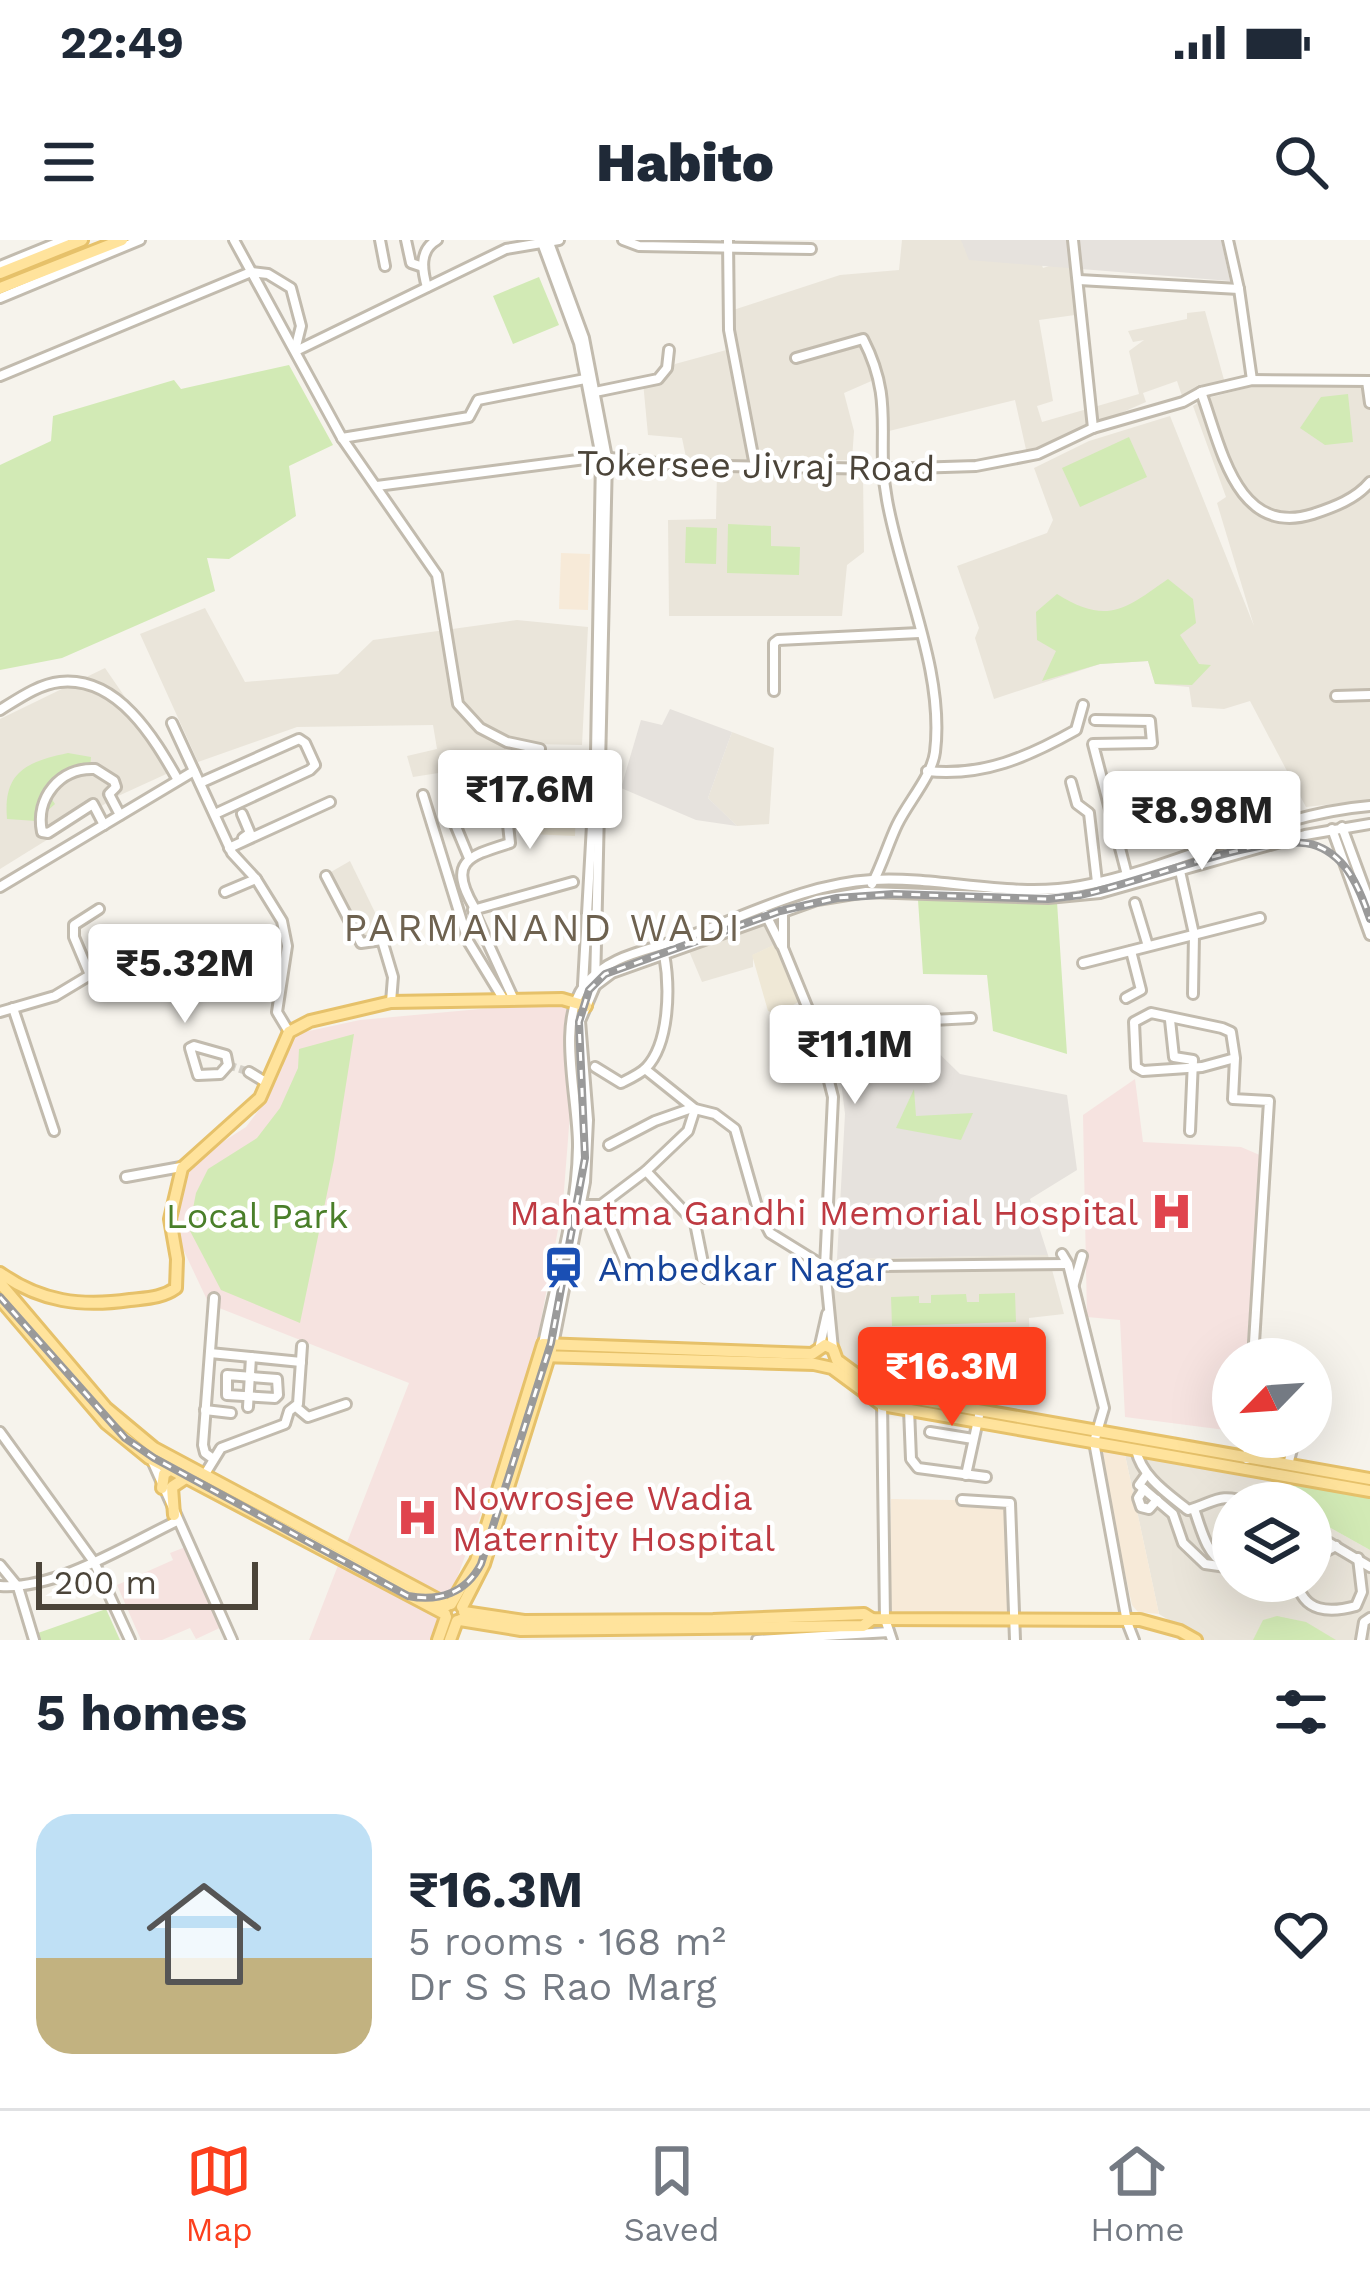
<!DOCTYPE html>
<meta charset="utf-8">
<style>
body{margin:0;font-family:"Work Sans",sans-serif;background:#f6f6f7;color:#1f2937;height:100vh;display:flex;flex-direction:column;font-size:45px;white-space:nowrap}
*{box-sizing:border-box;margin:0}
p{font-size:39px;color:#747a83}
.icon{flex:none;width:66px;height:66px;fill:none;stroke:currentColor;stroke-width:2;stroke-linecap:round;stroke-linejoin:round}
.map{position:relative;height:1400px;overflow:hidden}
.panel{display:flex;flex-direction:column;background:#fff;flex:1}
.panel>*{flex:none}
.needle{width:78px;rotate:245deg}
.tools{position:absolute;left:1212px;top:1098px;display:grid;gap:24px}
.tools a{display:grid;place-items:center;width:120px;height:120px;border-radius:50%;background:#fff;box-shadow:0 12px 48px #0002;font-size:60px}
.scale{position:absolute;left:36px;bottom:30px;width:222px;box-sizing:border-box;padding-left:12px;border:6px solid #4b4439;border-top:0;font-size:33px;line-height:42px;white-space:nowrap;color:#4b4439;-webkit-text-stroke:9px #fff;paint-order:stroke}
.price{position:absolute;translate:-50% -102px;padding:0 27px;border-radius:12px;background:#fff;color:#222;font-size:39px;line-height:78px;filter:drop-shadow(0 3px 6px #0008)}
.price::after{content:'';position:absolute;left:50%;top:72px;width:36px;height:27px;margin-left:-18px;background:inherit;clip-path:polygon(0 0,100% 0,50% 100%)}
.price.on{background:#fc3f1d;color:#fff}
ul{padding:0;list-style:none}
li{display:flex;align-items:center;gap:36px;height:300px;padding:0 36px}
li+li{border-top:3px solid #e0e1e3}
li span{display:grid;place-items:center;flex:none;width:336px;height:240px;border-radius:36px;color:#555}
li>.icon{margin-inline-start:auto}
span .icon{width:144px;height:144px;fill:#fffc;stroke-width:1}
li b{font-size:51px}
h2{display:flex;justify-content:space-between;align-items:center;height:144px;padding:0 36px;font-size:51px}
.status{display:flex;justify-content:space-between;align-items:center;height:84px;padding:0 60px;background:#fff;direction:ltr}
.status svg{height:33px;fill:currentColor}
header{display:flex;justify-content:space-between;align-items:center;height:156px;padding:0 36px;background:#fff;font-size:54px;font-weight:800}
.tab-bar{display:flex;justify-content:space-around;align-items:center;height:168px;border-top:3px solid #e0e1e3;background:#fff;font-size:33px;color:#747a83}
.tab-bar a{display:grid;justify-items:center;gap:6px}
.tab-bar .on{color:#fc3f1d}
.map>svg:first-child{display:block}
.residential{fill:#eae5da}
.commercial{fill:#f7ead8}
.industrial{fill:#e6e2dd}
.education{fill:#efe8d6}
.medical{fill:#f6e3e0}
.green{fill:#d2eab5}
.lines{fill:none;stroke-linecap:round;stroke-linejoin:round}
.minor-tunnel{stroke:#d4d0c8;stroke-width:8;stroke-dasharray:8 4;stroke-linecap:butt}
.minor-casing{stroke:#c2bbae;stroke-width:14}
.major-casing{stroke:#e6c16a;stroke-width:16}
.minor{stroke:#fff;stroke-width:8}
.major{stroke:#ffe39c;stroke-width:10}
.rail-casing{stroke:#9a9a9a;stroke-width:8}
.rail{stroke:#fff;stroke-width:3;stroke-dasharray:9;stroke-linecap:butt}
.labels{text-anchor:middle;stroke-width:9;stroke-linejoin:round;paint-order:stroke}
.street-label{font-size:36px;fill:#4b4439;stroke:#fff}
.health-label{font-size:36px;fill:#be3a42;stroke:#fff;text-anchor:end}
.park-label{font-size:36px;fill:#4a7f2a;stroke:#fff}
.transit-label{font-size:36px;fill:#164399;stroke:#fff;text-anchor:start}
.neighbourhood-label{font-size:39px;letter-spacing:3px;fill:#6e6250;stroke:#fff}
</style>
<div class="status"><b>22:49</b><svg viewBox="0 0 49 12"><path d="M0 12V9h3v3zM5 12V6h3v6zM10 12V3h3v9zM15 12V0h3v12zM26 1h20v11H26zM47 4h2v5h-2z"/></svg></div>
<header><svg class="icon" aria-label="menu" viewBox="0 0 24 24"><path d="M4 6h16M4 12h16M4 18h16"/></svg>Habito<svg class="icon" aria-label="search" viewBox="0 0 24 24"><circle cx="10" cy="10" r="6"/><path d="M15 15l6 6"/></svg></header>
<div class="map">
<svg width="1370" height="1400" viewBox="0 0 1370 1400">
<rect width="100%" height="100%" fill="#f6f3ec"/>
<!-- residential -->
<g class="residential">
<path d="M902 0H1032L1043 28 1070 19 1075 75 1039 80 1053 161 1037 166 1042 182 1139 154 1129 111 1144 100 1133 102 1128 91 1187 79V73L1205 71 1226 147 1182 156 1177 141 1143 153 1146 162 1027 214 1015 160 889 191 876 139 844 153 854 191 852 220 687 222 682 198 648 195 643 142 668 132 675 124 730 109 727 72 840 35 899 30Z"/>
<path d="M1255 146H1370V560L1306 567 1250 461 1224 469 1192 467 1189 447 1155 444 1148 421 1100 424 994 459 975 398 979 388 957 326 1047 293 1053 280 1034 228 1089 201 1170 176 1254 386 1217 263 1226 257 1193 166 1204 159Z"/>
<path d="M717 231 863 233 864 312 847 325 842 376H669L668 280 716 279Z"/>
<path d="M205 368 245 442 338 434 373 400 517 380 588 387 582 505 531 504 515 529 470 528 413 537 407 516 437 509 433 485 297 487 198 522 140 394Z"/>
<path d="M105 428 175 530 116 557 0 629V479Z"/>
<path d="M732 492 774 508 769 584 737 586 708 558Z"/>
<path d="M350 621 385 693 359 706 324 636Z"/>
<path d="M776 676 782 701 753 715V727L702 742 689 711Z"/>
<path d="M1048 1015 1064 1074 1029 1078 1031 1163 966 1158 874 1140 846 1120 835 1098 830 1032 837 1019Z"/>
<path d="M1124 1210 1279 1234 1283 1263H1233V1341H1311V1277L1370 1310V1400H1201L1159 1374Z"/>
</g>
<!-- commercial -->
<g class="commercial">
<path d="M561 313 590 314 588 370 559 369Z"/>
<path d="M1103 1207 1124 1210 1159 1374 1138 1372 1132 1365 1098 1212Z"/>
<path d="M891 1259 1011 1261 1018 1373 890 1371Z"/>
</g>
<!-- industrial -->
<g class="industrial">
<path d="M961 0H1221L1230 41 969 20Z"/>
<path d="M670 469 732 492 708 558 737 586 696 580 621 548 641 480 662 485Z"/>
<path d="M914 789 960 834 1067 855 1077 930 1030 959 1048 1015 837 1019 845 874 835 793Z"/>
</g>
<!-- education -->
<g class="education">
<path d="M530 510 578 514 575 596 529 594Z"/>
<path d="M782 701 804 759 777 774 768 771 752 715Z"/>
</g>
<!-- medical -->
<g class="medical">
<path d="M579 760 563 963 538 1096 524 1157 434 1400H309L409 1143 209 1064 174 990 182 945 196 919 246 887 268 858 283 826 281 797 360 780Z"/>
<path d="M1135 839 1143 902 1241 907 1262 916 1246 1119H1233V1191L1125 1177 1120 1080 1087 1077 1083 875Z"/>
<path d="M188 1306 224 1386 196 1399 190 1388 162 1400H141L117 1345 173 1320 170 1313Z"/>
</g>
<!-- green -->
<g class="green">
<path d="M539 37 559 85 513 104 493 56Z"/>
<path d="M289 125 333 205 289 226 296 276 229 319 207 318 215 351 62 418 0 430V225L51 201 53 176 174 140 181 149Z"/>
<path d="M1348 154 1353 202 1325 205 1300 188 1321 157Z"/>
<path d="M1129 197 1147 237 1080 267 1062 228Z"/>
<path d="M728 284 771 286V306L800 307 799 335 727 333Z"/>
<path d="M686 287 717 288 716 324 685 323Z"/>
<path d="M1168 339 1193 359 1196 383 1180 395 1199 424 1211 425 1192 445 1155 444 1148 421 1100 424 1042 441 1056 411 1037 400 1036 372 1057 354C1107 385 1124 370 1168 339Z"/>
<path d="M68 513 91 517 90 530 78 532 47 552 55 564 36 581 7 579C3 532 26 522 68 513Z"/>
<path d="M918 660 1057 662 1067 814 993 791 987 735 923 734Z"/>
<path d="M354 794 334 920 300 1083 221 1050 189 989 196 953 208 929 257 898 280 868 298 828 299 809Z"/>
<path d="M914 849 916 876 973 873 961 900 896 888Z"/>
<path d="M1015 1053 1016 1082 892 1086 891 1057 919 1056V1063H931V1055L966 1054 967 1062H979V1054Z"/>
<path d="M1279 1234 1370 1253V1310L1311 1277V1263H1283Z"/>
<path d="M106 1369 120 1400H40L38 1393Z"/>
<path d="M1277 1376 1306 1382 1336 1400H1253L1263 1380Z"/>
</g>
<g class="lines">
<!-- minor-tunnel -->
<path class="minor-tunnel" d="M228 825 249 832"/>
<defs>
<g id="minor">
<path d="M234 0 342 198 437 335 458 464 480 488 507 502 540 509"/>
<path d="M380 0 385 26"/>
<path d="M406 0 411 23 423 27"/>
<path d="M541 0 579 103 601 217 596 514 583 745"/>
<path d="M548 0 584 98 607 218 595 746 580 781 588 880 585 942 553 1105"/>
<path d="M623 0 639 6 811 9"/>
<path d="M728 0 729 90 755 226"/>
<path d="M1073 0 1093 188"/>
<path d="M1228 0 1239 49 1252 140"/>
<path d="M0 26 64 0"/>
<path d="M1079 40 1239 49"/>
<path d="M427 47C422 30 419 10 437 0"/>
<path d="M0 58 140 0"/>
<path d="M296 111 506 9 559 0"/>
<path d="M796 118 863 99C896 163 875 197 887 260 901 340 945 431 935 512 932 536 908 562 897 585 888 604 882 625 872 644"/>
<path d="M0 136 251 32 268 34 291 48 301 86 295 110"/>
<path d="M1367 141 1370 163"/>
<path d="M595 152 658 139 667 128 669 110"/>
<path d="M1201 152C1221 206 1236 298 1313 274 1334 267 1356 259 1370 242"/>
<path d="M342 198 469 177 478 160 585 139"/>
<path d="M377 246 601 217 675 225 881 229 976 226 1038 214 1093 188 1183 162 1201 152 1252 140 1370 141"/>
<path d="M774 451V403L778 400 919 393"/>
<path d="M1336 456 1370 455"/>
<path d="M0 470C18 459 39 444 60 442 118 436 154 498 178 540"/>
<path d="M1095 480 1150 481 1152 503 1093 504 1127 635"/>
<path d="M172 483 232 613 256 639 282 681 287 706 277 772 289 792"/>
<path d="M927 531C983 537 1028 517 1076 490L1083 465"/>
<path d="M1071 542 1077 564 1089 573 1097 642"/>
<path d="M200 543 299 499 305 503 315 525 310 530 215 574"/>
<path d="M423 555 468 701 504 760"/>
<path d="M458 560 447 565 469 618"/>
<path d="M242 574 250 593 243 598"/>
<path d="M104 585 93 564 48 593 42 592C35 558 60 527 95 529L114 541 116 547 109 554 120 575"/>
<path d="M1342 587 1370 663"/>
<path d="M1332 589 1370 695"/>
<path d="M229 608 330 562"/>
<path d="M1180 631 1194 694 1193 754"/>
<path d="M326 636 361 703 382 700 393 737 391 762"/>
<path d="M0 647 194 531"/>
<path d="M225 652 256 639"/>
<path d="M1135 663 1148 706"/>
<path d="M474 667C447 621 469 616 510 603L506 566 499 562"/>
<path d="M783 670V708L815 786 833 857 825 1027 833 1109"/>
<path d="M766 675 781 705"/>
<path d="M1083 723 1260 678"/>
<path d="M596 745 612 733 817 660 866 652 1048 658 1100 653 1305 595 1370 584"/>
<path d="M1126 758 1141 750 1131 711"/>
<path d="M514 760 473 670 573 642"/>
<path d="M13 768 54 891"/>
<path d="M0 772 55 756 90 735 74 697V685L99 669"/>
<path d="M1170 780 1174 817 1193 820 1190 891"/>
<path d="M815 786 971 778"/>
<path d="M194 806 226 815 228 825 220 834 198 835 190 808Z"/>
<path d="M1235 818 1231 792 1222 788 1151 773 1134 782 1136 827 1143 831 1202 827 1235 818 1233 859 1269 861 1253 1119"/>
<path d="M595 827 621 843C629 839 640 834 646 828 670 803 670 746 664 714"/>
<path d="M645 829 695 869 715 874 735 889 758 970 770 993 825 1027"/>
<path d="M249 832 267 843"/>
<path d="M609 905 655 881 692 868"/>
<path d="M646 931 695 983 758 970"/>
<path d="M126 937 181 927"/>
<path d="M581 965H601L646 931 688 891 695 869"/>
<path d="M601 965 626 1024"/>
<path d="M695 983 706 1038"/>
<path d="M1062 1014 1068 1024 1104 1168 1094 1202 1127 1382 1134 1400"/>
<path d="M883 1026 1067 1024"/>
<path d="M1074 1044 1082 1016"/>
<path d="M543 1104C556 1041 577 973 578 907 579 863 556 782 584 746 608 715 647 711 681 699 743 678 804 644 872 640 941 636 1011 659 1081 646 1179 628 1269 574 1370 566"/>
<path d="M820 1105 827 1074"/>
<path d="M210 1113 301 1122"/>
<path d="M227 1135 277 1139 278 1155 275 1158 227 1155Z"/>
<path d="M882 1161 885 1379 892 1400"/>
<path d="M248 1167 251 1117"/>
<path d="M296 1167 308 1177 346 1164"/>
<path d="M909 1169 911 1219 918 1228 986 1237"/>
<path d="M205 1170 231 1173"/>
<path d="M0 1192 94 1322 130 1400"/>
<path d="M930 1192 973 1199"/>
<path d="M1136 1210C1142 1237 1167 1253 1188 1270 1216 1262 1218 1252 1250 1263"/>
<path d="M150 1216 232 1400"/>
<path d="M212 1218 205 1213 203 1205 214 1058"/>
<path d="M1247 1219 1249 1197"/>
<path d="M1288 1225 1295 1197"/>
<path d="M205 1234 221 1208 285 1184 289 1171 298 1164 302 1106"/>
<path d="M1147 1234 1139 1245 1173 1274 1183 1303 1205 1324 1233 1328"/>
<path d="M966 1235 980 1171"/>
<path d="M1144 1249 1138 1258 1141 1267 1149 1269 1157 1260"/>
<path d="M962 1260 1010 1263 1015 1400"/>
<path d="M1194 1269C1201 1288 1206 1314 1225 1324"/>
<path d="M1311 1292 1370 1327"/>
<path d="M1311 1319 1336 1306"/>
<path d="M0 1325 18 1347 34 1400"/>
<path d="M1297 1341C1303 1373 1330 1373 1356 1366L1362 1352 1358 1318"/>
<path d="M0 1346C56 1350 127 1305 177 1281"/>
<path d="M757 1400 889 1392"/>
<path d="M1361 1400 1364 1382 1370 1378"/>
</g>
<g id="major">
<path d="M0 33 82 0"/>
<path d="M0 48 122 0"/>
<path d="M0 1033C41 1062 81 1067 130 1060 147 1058 162 1058 176 1048L177 1019 170 979 182 928 260 858 289 792 310 781 391 762 562 759 586 766"/>
<path d="M0 1043 106 1168 154 1208 448 1365"/>
<path d="M0 1059 106 1183 149 1218 445 1374"/>
<path d="M540 1116 814 1124 832 1128 882 1165 1370 1251"/>
<path d="M162 1248 164 1234 174 1227"/>
<path d="M174 1275 172 1247 190 1235"/>
<path d="M451 1364 476 1321 543 1104 812 1114 825 1105 833 1109 837 1120 882 1153 1370 1239"/>
<path d="M462 1367 484 1324 551 1110"/>
<path d="M464 1372 524 1381 713 1380 864 1374 872 1379 1140 1380 1180 1391 1196 1400"/>
<path d="M460 1380 521 1390 863 1386 872 1379"/>
<path d="M438 1400 446 1377"/>
<path d="M450 1400 457 1381"/>
</g>
</defs>
<!-- minor casing -->
<use href="#minor" class="minor-casing"/>
<!-- major casing -->
<use href="#major" class="major-casing"/>
<!-- minor -->
<use href="#minor" class="minor"/>
<!-- major -->
<use href="#major" class="major"/>
<defs>
<path id="rail" d="M0 1057 125 1198 154 1218 408 1356C439 1362 466 1353 481 1324L551 1103 585 918 579 782 589 750 605 734 780 671 837 658 894 654 1048 659 1080 655C1136 645 1269 588 1317 606 1348 618 1360 650 1370 679"/>
</defs>
<!-- rail casing -->
<use href="#rail" class="rail-casing"/>
<!-- rail -->
<use href="#rail" class="rail"/>
</g>
<!-- icons -->
<defs>
<symbol id="hospital-bare" viewBox="-9 -9 18 18"><path d="M-5-5h3v3.5h4V-5h3V5h-3V1.5h-4V5h-3Z" fill="#e0444e" stroke="#fff" stroke-width="2.5" paint-order="stroke"/></symbol>
<symbol id="station-bare" viewBox="-9 -9 18 18"><path d="M-3-6H3Q5-6 5-4V2Q5 4 3 4L4.5 6H3L1.5 4h-3L-3 6H-4.5L-3 4Q-5 4-5 2V-4Q-5-6-3-6ZM-3.5-4v3h7v-3ZM-3.5 1v1.5H-2V1ZM2 1v1.5H3.5V1Z" fill="#1a4fb4" stroke="#fff" stroke-width="2.5" paint-order="stroke"/></symbol>
</defs>
<g fill-rule="evenodd">
<use href="#hospital-bare" x="1142" y="942" width="59" height="59"/>
<use href="#station-bare" x="534" y="998" width="59" height="59"/>
<use href="#hospital-bare" x="388" y="1248" width="59" height="59"/>
</g>
<g class="labels">
<!-- street labels -->
<g class="street-label">
<text transform="translate(756 225) rotate(1)" y="13">Tokersee Jivraj Road</text>
</g>
<!-- health labels -->
<g class="health-label">
<text x="1138" y="985">Mahatma Gandhi Memorial Hospital</text>
<text x="452" y="1270" text-anchor="start">Nowrosjee Wadia<tspan x="452" dy="41">Maternity Hospital</tspan></text>
</g>
<!-- park labels -->
<g class="park-label">
<text x="257" y="988">Local Park</text>
</g>
<!-- transit labels -->
<g class="transit-label">
<text x="598" y="1041">Ambedkar Nagar</text>
</g>
<!-- neighbourhood labels -->
<g class="neighbourhood-label">
<text x="543" y="701">PARMANAND WADI</text>
</g>
</g>
</svg>
<div class="tools">
<a><svg class="needle" viewBox="-14 -14 28 28"><path d="M0-13l5 13h-10z" fill="#e53935"/><path d="M0 13l5-13h-10z" fill="#747a83"/></svg></a>
<a><svg class="icon" aria-label="layers" viewBox="0 0 24 24"><path d="M12 4l9 5-9 5-9-5zM3 14l9 5 9-5"/></svg></a>
</div>
<div class="scale">200 m</div>
<b class="price" style="left:530px;top:612px">₹17.6M</b>
<b class="price" style="left:1202px;top:633px">₹8.98M</b>
<b class="price" style="left:185px;top:786px">₹5.32M</b>
<b class="price" style="left:855px;top:867px">₹11.1M</b>
<b class="price on" style="left:952px;top:1189px">₹16.3M</b>
</div>
<section class="panel">
<h2>5 homes<svg class="icon" aria-label="filters" viewBox="0 0 24 24"><path d="M4 7h16M4 17h16"/><circle cx="9" cy="7" r="2"/><circle cx="15" cy="17" r="2"/></svg></h2>
<ul>
<li><span style="background:linear-gradient(#bfe0f5 60%,#c2b280 0)"><svg class="icon" aria-label="home" viewBox="0 0 24 24"><path d="M3 11l9-7 9 7M6 9v11h12V9"/></svg></span><div><b>₹16.3M</b><p>5 rooms · 168 m²</p><p>Dr S S Rao Marg</p></div><svg class="icon" aria-label="heart" viewBox="0 0 24 24"><path d="M12 20l-8-8c-3-5 5-10 8-4 3-6 11-1 8 4z"/></svg></li>
</ul>
</section>
<nav class="tab-bar">
<a class="on"><svg class="icon" aria-label="map" viewBox="0 0 24 24"><path d="M3 6l6-2 6 2 6-2v14l-6 2-6-2-6 2zM9 4v14M15 6v14"/></svg>Map</a>
<a><svg class="icon" aria-label="saved" viewBox="0 0 24 24"><path d="M7 4h10v16l-5-4-5 4z"/></svg>Saved</a>
<a><svg class="icon" aria-label="home" viewBox="0 0 24 24"><path d="M3 11l9-7 9 7M6 9v11h12V9"/></svg>Home</a>
</nav>
